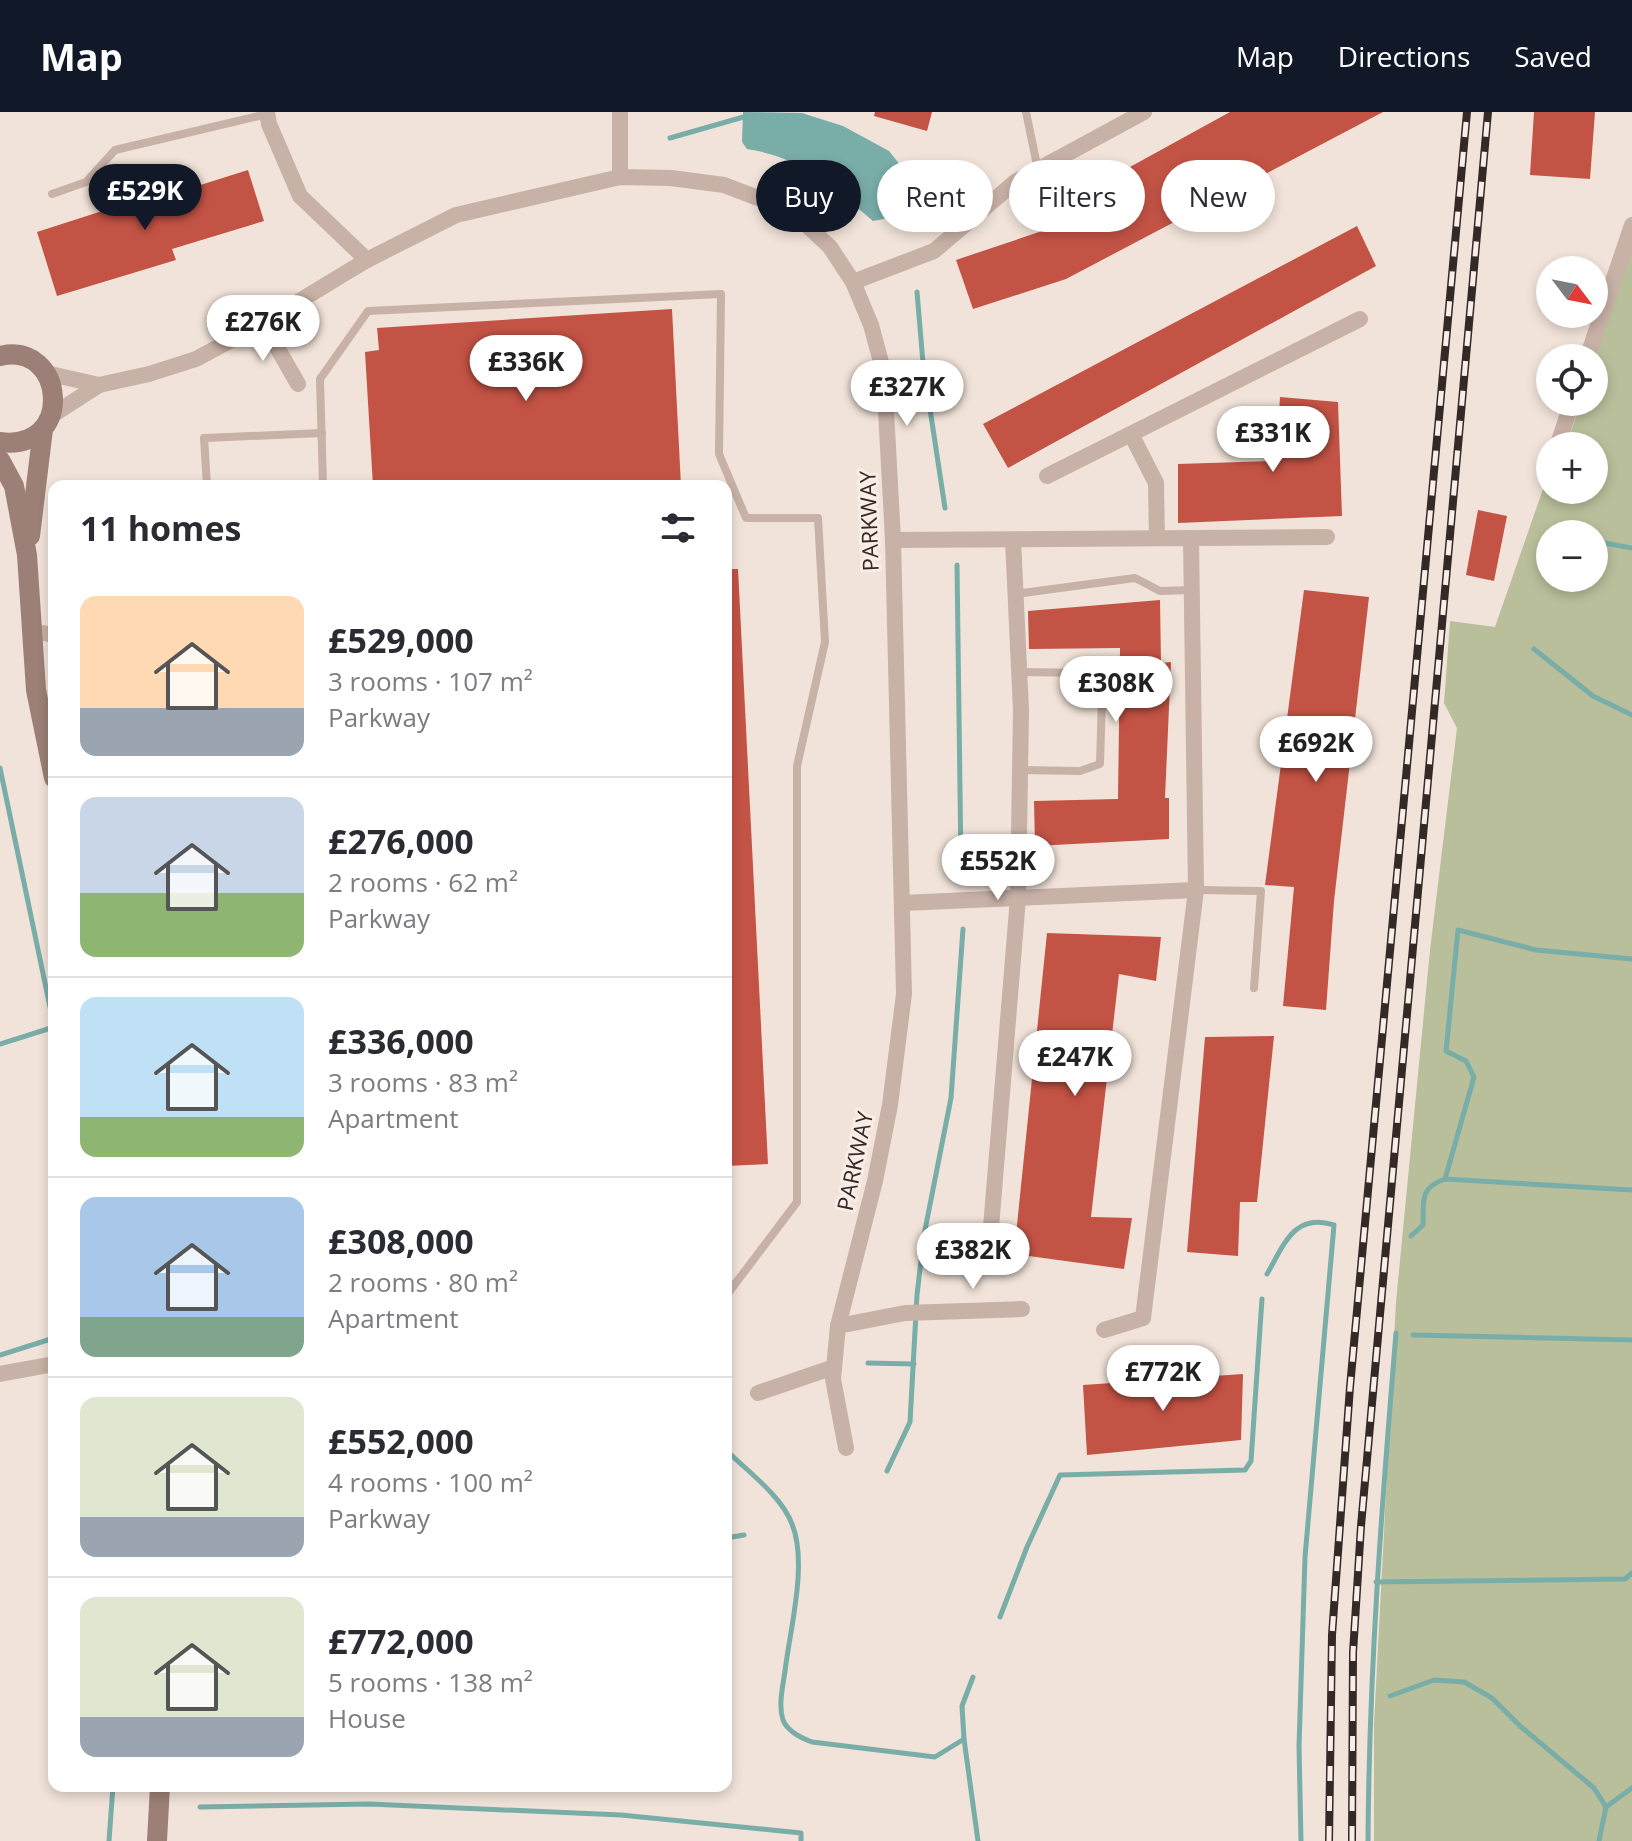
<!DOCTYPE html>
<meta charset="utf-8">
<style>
body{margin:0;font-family:"Open Sans",sans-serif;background:#f7f7f7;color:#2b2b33;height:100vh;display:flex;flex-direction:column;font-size:30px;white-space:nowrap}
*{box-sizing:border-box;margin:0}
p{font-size:26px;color:#7c7c81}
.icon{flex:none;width:44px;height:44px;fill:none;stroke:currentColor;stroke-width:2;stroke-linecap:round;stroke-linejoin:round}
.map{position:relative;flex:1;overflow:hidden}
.details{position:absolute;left:48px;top:368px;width:684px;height:1312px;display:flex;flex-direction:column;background:#fff;border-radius:16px;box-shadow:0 4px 12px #0003}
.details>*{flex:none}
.banner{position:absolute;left:756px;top:48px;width:756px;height:72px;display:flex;gap:16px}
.needle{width:52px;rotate:122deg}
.buttons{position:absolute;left:1536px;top:144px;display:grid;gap:16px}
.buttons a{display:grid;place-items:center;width:72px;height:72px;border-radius:50%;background:#fff;box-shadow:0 4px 12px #0003;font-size:40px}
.price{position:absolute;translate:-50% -68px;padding:0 18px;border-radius:28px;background:#fff;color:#222;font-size:26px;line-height:52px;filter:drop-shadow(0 2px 4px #0008)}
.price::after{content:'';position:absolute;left:50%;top:48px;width:24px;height:18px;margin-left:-12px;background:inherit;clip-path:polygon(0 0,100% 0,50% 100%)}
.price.selected{background:#111827;color:#fff}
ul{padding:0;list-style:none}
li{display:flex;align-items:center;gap:24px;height:200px;padding:0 32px}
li+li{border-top:2px solid #e1e1e2}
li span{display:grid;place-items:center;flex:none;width:224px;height:160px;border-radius:16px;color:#555}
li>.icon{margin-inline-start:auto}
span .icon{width:96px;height:96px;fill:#fffc;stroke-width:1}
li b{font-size:34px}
h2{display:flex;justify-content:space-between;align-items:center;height:96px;padding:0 32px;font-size:34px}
.pill{padding:0 28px;border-radius:36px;background:#fff;box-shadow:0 4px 12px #0003;font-size:28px;line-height:72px}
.pill.selected{background:#111827;color:#fff}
header{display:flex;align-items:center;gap:48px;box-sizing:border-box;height:112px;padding:0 40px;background:#111827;color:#fff}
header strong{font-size:38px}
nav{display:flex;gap:44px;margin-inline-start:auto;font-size:28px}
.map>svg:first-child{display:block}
.green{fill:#b8bf9a;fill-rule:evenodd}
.water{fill:#79ada8}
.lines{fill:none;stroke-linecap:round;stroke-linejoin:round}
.stream{stroke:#79ada8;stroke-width:5}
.building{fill:#c35345}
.service{stroke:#c8b1a6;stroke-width:8}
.minor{stroke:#c8b1a6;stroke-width:16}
.secondary{stroke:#9c8077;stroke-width:20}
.rail-casing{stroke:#342927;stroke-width:8}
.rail{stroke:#f9ede6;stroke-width:5;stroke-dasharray:15;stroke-linecap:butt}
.labels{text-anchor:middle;stroke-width:6;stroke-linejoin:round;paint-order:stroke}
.street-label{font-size:22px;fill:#342927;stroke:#f9ede6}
</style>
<header>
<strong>Map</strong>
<nav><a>Map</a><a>Directions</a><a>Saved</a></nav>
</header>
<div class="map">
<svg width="1632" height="1729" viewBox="0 0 1632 1729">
<rect width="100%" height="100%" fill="#f1e3d9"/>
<!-- green -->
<path class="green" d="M1632 135V1729H1374V1612L1396 1190 1430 838 1457 616 1444 591 1450 509 1495 515 1550 357V378H1594V334H1566L1581 290H1594V246ZM1550 422H1594V466H1550Z"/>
<!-- water -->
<path class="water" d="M743 0 802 1 843 14 889 39 901 54 906 71 884 107 873 109C833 74 801 45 747 37L742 30Z"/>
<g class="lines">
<!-- stream -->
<g class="stream">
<path d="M670 26 747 4"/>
<path d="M899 73 909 115"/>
<path d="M917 180 923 251 945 396"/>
<path d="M1594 429 1632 436"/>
<path d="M957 453 961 752"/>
<path d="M1534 537 1593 584 1632 603"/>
<path d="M0 656 54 914"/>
<path d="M0 932 54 915"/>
<path d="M1445 1067 1474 965 1466 949 1446 939 1458 818 1536 838 1632 847"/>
<path d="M1411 1124 1423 1113C1424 1088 1419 1076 1445 1067L1632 1078"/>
<path d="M1267 1162C1284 1133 1294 1100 1334 1113L1305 1445 1299 1634 1301 1729"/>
<path d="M1413 1223 1632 1228"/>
<path d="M0 1243 54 1226"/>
<path d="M868 1251 914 1252"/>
<path d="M726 1338C747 1359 781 1383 792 1412 808 1451 790 1517 785 1559 783 1574 778 1593 783 1608 788 1620 801 1626 812 1630L935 1645 964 1627 962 1594 973 1565"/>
<path d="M887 1359 910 1310 917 1183 924 1123 951 986 963 817"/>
<path d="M726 1426 744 1423"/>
<path d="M1376 1470 1625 1467 1632 1461"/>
<path d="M1000 1505 1027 1435 1060 1363 1245 1358 1251 1349 1262 1187"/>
<path d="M1390 1584 1434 1568 1464 1570 1492 1586 1520 1614 1594 1676 1606 1695 1632 1676"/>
<path d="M964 1627 978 1729"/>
<path d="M200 1695 369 1692 621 1703 801 1721V1729"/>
<path d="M109 1729 113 1674"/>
<path d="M1368 1729C1369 1559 1382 1390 1396 1221"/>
<path d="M1599 1729 1606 1695"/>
</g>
</g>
<!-- building -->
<g class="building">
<path d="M875 0H932L927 19 874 4Z"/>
<path d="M1230 0H1383L1066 167 973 197 956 148 1057 114 1048 100Z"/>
<path d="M1534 0H1595L1590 67 1530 63Z"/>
<path d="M248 58 264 109 172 137 176 148 57 184 37 120 155 82 156 87Z"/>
<path d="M1357 114 1376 154 1008 356 983 312Z"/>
<path d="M672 197 681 374H373L365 240 379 238 377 216Z"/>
<path d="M1280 285 1338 290 1342 404 1178 411V352L1276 349Z"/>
<path d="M1478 398 1507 404 1494 469 1466 463Z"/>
<path d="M726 457H738L768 1052 726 1054Z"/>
<path d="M1304 478 1369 485 1334 789 1326 898 1283 894 1294 775 1265 773Z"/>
<path d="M1160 488 1161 551 1171 550 1165 686H1169V727L1035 734 1034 689 1118 687 1120 536 1029 537 1028 499Z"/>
<path d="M1047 821 1161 825 1156 869 1119 862 1091 1105 1132 1106 1124 1157 1014 1142Z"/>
<path d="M1274 924 1257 1090H1240L1238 1144 1187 1140 1205 925Z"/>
<path d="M1243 1262 1241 1328 1087 1343 1083 1273Z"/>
</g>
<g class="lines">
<!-- service -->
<g class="service">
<path d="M1026 0 1038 58"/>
<path d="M52 82 86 70 115 38 267 2"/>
<path d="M207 374 204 326 322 321"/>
<path d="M323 374 320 267 368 199 721 182 719 342 746 406H818L825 530 797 654V1090L726 1184"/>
<path d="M1015 482 1135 466 1160 479 1191 478"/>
<path d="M1020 560 1091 561 1102 584 1100 652 1080 659 1020 658"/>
<path d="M1197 778 1261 779 1254 876"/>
</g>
<!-- minor -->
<g class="minor">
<path d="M267 0 269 12 300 84 367 148"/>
<path d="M620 65V0"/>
<path d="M853 170 934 139 1015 70 1144 0"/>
<path d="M263 211 298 272"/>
<path d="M1587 246 1632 113"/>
<path d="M46 261 99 273 149 262 196 247 263 211 367 148 456 103 620 65 671 66 724 73 766 89 799 106 830 135 853 170 871 213 884 261 893 428 904 882 890 993 875 1069 838 1214 833 1267 846 1336"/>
<path d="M51 304 99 273"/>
<path d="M1131 322 1156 371 1157 426"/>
<path d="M1558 332 1572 290"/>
<path d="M1047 364 1360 207"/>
<path d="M893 428 1327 425"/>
<path d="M32 519 54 523"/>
<path d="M902 791 1196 778"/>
<path d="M988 1152 1018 786 1021 598 1013 428"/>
<path d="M838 1214 905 1201 1022 1197"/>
<path d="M1104 1218 1143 1206 1196 778 1191 426"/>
<path d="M0 1262 54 1252"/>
<path d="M758 1281 834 1255"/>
</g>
<!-- secondary -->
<g class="secondary">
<path d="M0 244C65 228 76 340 0 330"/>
<path d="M0 348 14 374 27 443 36 578 54 666"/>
<path d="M30 424 43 317"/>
<path d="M157 1729 160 1674"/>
</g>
<defs>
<g id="rail">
<path d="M1329 1729 1332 1523 1350 1275 1467 0"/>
<path d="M1352 1729 1353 1541 1361 1414 1488 0"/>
</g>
</defs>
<!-- rail casing -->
<use href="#rail" class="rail-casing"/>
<!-- rail -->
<use href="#rail" class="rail"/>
</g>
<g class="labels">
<!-- street labels -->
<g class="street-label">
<text transform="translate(869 409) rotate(-92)" y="8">PARKWAY</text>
<text transform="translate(855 1049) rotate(-78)" y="8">PARKWAY</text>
</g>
</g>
</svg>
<div class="buttons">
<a><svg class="needle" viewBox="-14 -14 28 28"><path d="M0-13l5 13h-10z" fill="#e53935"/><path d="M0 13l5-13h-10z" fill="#7c7c81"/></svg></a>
<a><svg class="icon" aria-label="locate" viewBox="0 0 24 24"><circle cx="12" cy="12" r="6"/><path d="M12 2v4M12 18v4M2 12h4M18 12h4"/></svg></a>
<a>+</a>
<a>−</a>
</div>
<b class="price selected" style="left:145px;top:120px">£529K</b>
<b class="price" style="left:263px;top:251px">£276K</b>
<b class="price" style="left:526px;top:291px">£336K</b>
<b class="price" style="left:907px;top:316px">£327K</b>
<b class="price" style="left:1273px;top:362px">£331K</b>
<b class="price" style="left:1116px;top:612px">£308K</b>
<b class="price" style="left:1316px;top:672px">£692K</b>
<b class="price" style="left:998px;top:790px">£552K</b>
<b class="price" style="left:1075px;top:986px">£247K</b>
<b class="price" style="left:973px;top:1179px">£382K</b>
<b class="price" style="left:1163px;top:1301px">£772K</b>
<div class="banner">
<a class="pill selected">Buy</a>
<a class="pill">Rent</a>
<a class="pill">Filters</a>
<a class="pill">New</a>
</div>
<section class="details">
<h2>11 homes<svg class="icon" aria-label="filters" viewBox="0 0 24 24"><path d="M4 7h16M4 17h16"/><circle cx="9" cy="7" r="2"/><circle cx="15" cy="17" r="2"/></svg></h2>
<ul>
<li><span style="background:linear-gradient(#ffd9b3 70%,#9aa5b1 0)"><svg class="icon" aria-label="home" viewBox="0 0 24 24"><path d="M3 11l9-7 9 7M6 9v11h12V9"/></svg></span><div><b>£529,000</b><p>3 rooms · 107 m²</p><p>Parkway</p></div></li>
<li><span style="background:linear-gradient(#c9d6e8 60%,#8fb573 0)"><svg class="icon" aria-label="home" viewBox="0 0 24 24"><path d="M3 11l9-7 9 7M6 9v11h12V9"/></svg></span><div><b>£276,000</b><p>2 rooms · 62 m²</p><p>Parkway</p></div></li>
<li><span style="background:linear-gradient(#bfe0f5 75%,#8fb573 0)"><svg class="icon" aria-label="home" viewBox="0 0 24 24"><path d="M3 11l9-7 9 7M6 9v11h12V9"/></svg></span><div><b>£336,000</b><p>3 rooms · 83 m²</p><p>Apartment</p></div></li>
<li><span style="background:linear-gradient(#a9c7e8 75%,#7fa58c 0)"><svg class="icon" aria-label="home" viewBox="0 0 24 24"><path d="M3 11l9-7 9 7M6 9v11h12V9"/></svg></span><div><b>£308,000</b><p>2 rooms · 80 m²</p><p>Apartment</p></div></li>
<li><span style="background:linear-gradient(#dfe7d0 75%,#9aa5b1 0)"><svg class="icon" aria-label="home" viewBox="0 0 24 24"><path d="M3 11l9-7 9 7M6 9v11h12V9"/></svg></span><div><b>£552,000</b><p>4 rooms · 100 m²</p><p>Parkway</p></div></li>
<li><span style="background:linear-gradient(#dfe7d0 75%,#9aa5b1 0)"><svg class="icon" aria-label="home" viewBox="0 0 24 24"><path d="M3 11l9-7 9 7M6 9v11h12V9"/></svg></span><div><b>£772,000</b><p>5 rooms · 138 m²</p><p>House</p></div></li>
</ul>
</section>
</div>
